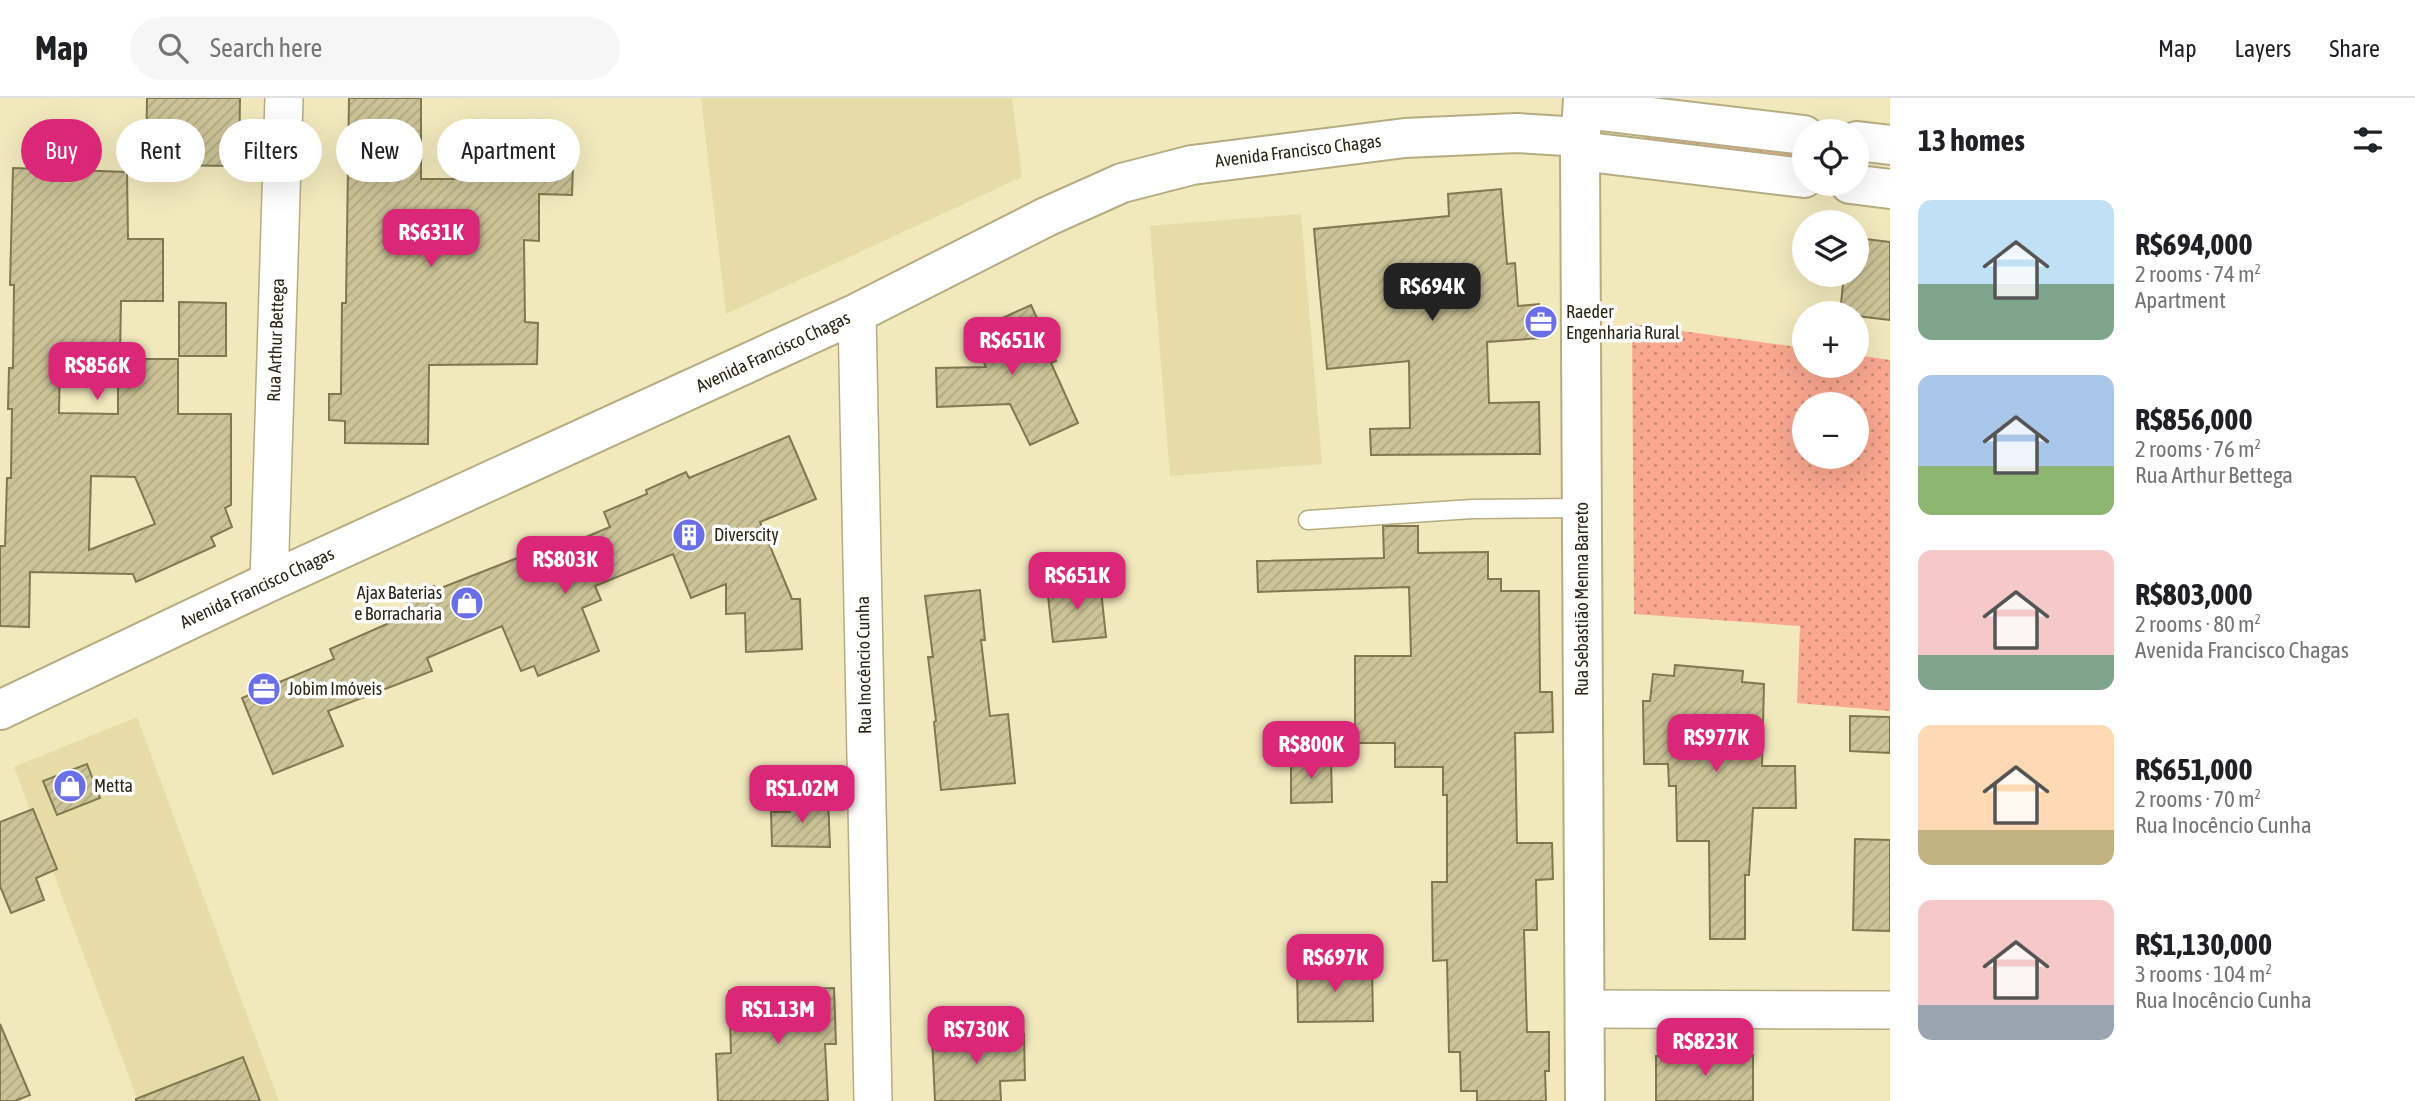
<!DOCTYPE html>
<meta charset="utf-8">
<style>
body{margin:0;font-family:"Asap Condensed",sans-serif;background:#f6f6f6;color:#202124;height:100vh;display:flex;flex-direction:column;font-size:26px;white-space:nowrap}
*{box-sizing:border-box;margin:0}
p{font-size:23px;color:#757577}
.icon{flex:none;width:38px;height:38px;fill:none;stroke:currentColor;stroke-width:2;stroke-linecap:round;stroke-linejoin:round}
.map{position:relative;flex:1;overflow:hidden}
.sheet{display:flex;flex-direction:column;background:#fff;width:525px}
.sheet>*{flex:none}
.top-card{position:absolute;left:21px;top:21px;width:665px;height:63px;display:flex;gap:14px}
.fabs{position:absolute;left:1792px;top:21px;display:grid;gap:14px}
.fabs a{display:grid;place-items:center;width:77px;height:77px;border-radius:50%;background:#fff;box-shadow:0 7px 28px #0002;font-size:35px}
.price{position:absolute;translate:-50% -60px;padding:0 16px;border-radius:14px;background:#db2777;color:#fff;font-size:23px;line-height:46px;filter:drop-shadow(0 2px 4px #0008)}
.price::after{content:'';position:absolute;left:50%;top:42px;width:21px;height:16px;margin-left:-10px;background:inherit;clip-path:polygon(0 0,100% 0,50% 100%)}
.price.on{background:#222;color:#fff}
ul{padding:0;list-style:none}
li{display:flex;align-items:center;gap:21px;height:175px;padding:0 28px}
li span{display:grid;place-items:center;flex:none;width:196px;height:140px;border-radius:14px;color:#555}
li>.icon{margin-inline-start:auto}
span .icon{width:84px;height:84px;fill:#fffc;stroke-width:1}
li b{font-size:30px}
h2{display:flex;justify-content:space-between;align-items:center;height:84px;padding:0 28px;font-size:30px}
.tag{padding:0 24px;border-radius:32px;background:#fff;box-shadow:0 7px 28px #0002;font-size:24px;line-height:63px}
.tag.on{background:#db2777;color:#fff}
header{display:flex;align-items:center;gap:42px;box-sizing:border-box;height:98px;padding:0 35px;background:#fff;border-bottom:2px solid #e0e0e0}
header strong{font-size:33px}
nav{display:flex;gap:38px;margin-inline-start:auto;font-size:24px}
.search{width:490px;height:63px;background:#f6f6f6;display:flex;align-items:center;gap:18px;box-sizing:border-box;padding:0 24px;border-radius:38px;color:#757577;font-size:26px}
main{display:flex;flex:1;min-height:0}
.map>svg:first-child{display:block}
.built{fill:#e6dca7}
.grass{fill:url(#grass-dots);fill-rule:evenodd}
.building{fill:url(#building-hatch);stroke:#81784f;stroke-width:2;fill-rule:evenodd}
.lines{fill:none;stroke-linecap:round;stroke-linejoin:round}
.service-casing{stroke:#b5ac81;stroke-width:21}
.minor-casing{stroke:#b5ac81;stroke-width:40}
.secondary-casing{stroke:#b5ac81;stroke-width:42}
.service{stroke:#fff;stroke-width:18}
.minor{stroke:#fff;stroke-width:37}
.secondary{stroke:#fff;stroke-width:38}
.labels{text-anchor:middle;stroke-width:7;stroke-linejoin:round;paint-order:stroke}
.street-label{font-size:18px;fill:#2a2615;stroke:#fff}
.poi-label{font-size:18px;fill:#2a2615;stroke:#fff;text-anchor:start}
</style>
<header>
<strong>Map</strong>
<div class="search"><svg class="icon" aria-label="search" viewBox="0 0 24 24"><circle cx="10" cy="10" r="6"/><path d="M15 15l6 6"/></svg>Search here</div>
<nav><a>Map</a><a>Layers</a><a>Share</a></nav>
</header>
<main>
<div class="map">
<svg width="1890" height="1003" viewBox="0 0 1890 1003">
<defs>
<pattern id="grass-dots" width="8" height="8" patternUnits="userSpaceOnUse" patternTransform="scale(1.75)"><rect width="8" height="8" fill="#f9a78e"/><path d="M2 2h.1M6 6h.1" fill="none" stroke="#ca8873" stroke-width="1.8" stroke-linecap="round"/></pattern>
<pattern id="building-hatch" width="6" height="6" patternUnits="userSpaceOnUse" patternTransform="scale(1.75)"><rect width="6" height="6" fill="#ccc498"/><path d="M-1 1l2-2M0 6l6-6M5 7l2-2" fill="none" stroke="#afa882"/></pattern>
</defs>
<rect width="100%" height="100%" fill="#f1e8bc"/>
<!-- built -->
<g class="built">
<path d="M701 0H1012L1022 79 726 216Z"/>
<path d="M1301 116 1322 366 1170 378 1150 128Z"/>
<path d="M137 619 279 1003H138L14 669Z"/>
</g>
<!-- grass -->
<g class="grass">
<path d="M1645 32 1804 51V69L1643 50Z"/>
<path d="M1632 226 1804 250V268H1857V257L1890 262V613L1797 605 1800 528 1634 516ZM1804 306H1857V359H1804Z"/>
</g>
<!-- building -->
<g class="building">
<path d="M147 0H240L239 68 146 67Z"/>
<path d="M349 0H421V81H484V58H522L574 36 572 97 539 96V143L524 142 525 224 538 225 537 266 429 267 428 346 345 345V323L329 322V296H341L342 205H346Z"/>
<path d="M13 70 127 74 128 141H163V203H121L120 258 60 257 59 315 118 316V261H178V316H231V407L225 410 232 429 211 439 215 448 136 484 133 476 30 474 29 529 0 528V448H5L7 380H11L12 311H8L9 270H13L14 187H10ZM91 378 135 379 155 426 89 452Z"/>
<path d="M1501 91 1507 166 1515 165 1518 208 1539 206 1542 240 1487 244 1489 305 1539 304 1540 356 1371 357 1370 331 1410 330 1409 263 1327 271 1314 131 1449 118 1448 96Z"/>
<path d="M1857 140 1890 144V222L1857 218V215H1840L1844 177H1857Z"/>
<path d="M179 204 226 205V258H179Z"/>
<path d="M1031 207 1056 263 1051 265 1078 325 1030 347 1010 306 937 309 936 270 986 269 970 235Z"/>
<path d="M789 338 816 401 760 424 792 501H800L802 551 746 554 745 515 726 516V486L691 500 673 456 595 488 601 502 582 510 599 553 538 578 534 568 521 573 502 528 427 560 432 573 328 613 343 648 273 676 242 600 334 561 330 551 412 515 406 500 434 488 436 492 535 453 538 459 610 429 604 414 647 396 646 392 686 374 689 380Z"/>
<path d="M1383 428H1418V455L1488 454V481H1501V493H1539L1540 594H1552L1553 634 1515 635 1517 745H1552L1553 781 1536 782 1537 832H1524L1527 934H1549V973H1545L1546 1003H1477V993H1461L1460 954H1449L1447 862 1433 863 1432 784H1447V697H1443V669H1395V645H1355V558H1411L1409 489 1258 494 1257 463 1384 460Z"/>
<path d="M1100 483 1106 539 1053 544 1047 489Z"/>
<path d="M980 492 985 542H981L990 618 1008 616 1015 685 941 692 934 624 936 623 928 559H933L925 498Z"/>
<path d="M1675 567 1743 573 1742 584 1764 586 1762 668H1795L1796 710H1753L1749 777H1745V841H1710L1709 743H1677L1676 688H1669L1668 666H1644L1643 603H1650L1653 576 1674 578Z"/>
<path d="M1850 618 1890 619V655L1850 653Z"/>
<path d="M1331 661 1332 704 1291 705V662Z"/>
<path d="M87 666 100 700 57 717 43 683Z"/>
<path d="M828 701 830 749 772 748 771 714H790L789 702Z"/>
<path d="M33 711 57 771 36 780 44 802 11 815 0 788V724Z"/>
<path d="M1855 741 1890 742V833L1853 832Z"/>
<path d="M1372 867 1373 923 1298 924 1297 869Z"/>
<path d="M834 890 836 946H825L828 1003H718L716 956 731 955 729 893Z"/>
<path d="M0 926 30 997 15 1003H0Z"/>
<path d="M1024 936 1025 982 1000 983 1001 1003H935L932 939Z"/>
<path d="M1753 957V1003H1656V958Z"/>
<path d="M243 959 260 1003H136V1001Z"/>
</g>
<g class="lines">
<defs>
<path id="service" d="M1308 422 1472 411 1581 410"/>
<g id="minor">
<path d="M857 215 873 1003"/>
<path d="M269 484 284 0"/>
<path d="M1585 911 1890 912"/>
</g>
<g id="secondary">
<path d="M1583 0 1580 53 1585 1003"/>
<path d="M1583 11 1804 37"/>
<path d="M1857 43 1890 47"/>
<path d="M1580 53 1804 80"/>
<path d="M1850 86 1890 91"/>
<path d="M0 612 269 484 857 215 1046 119 1122 85 1192 67 1405 40 1517 35 1581 39"/>
</g>
</defs>
<!-- service casing -->
<use href="#service" class="service-casing"/>
<!-- minor casing -->
<use href="#minor" class="minor-casing"/>
<!-- secondary casing -->
<use href="#secondary" class="secondary-casing"/>
<!-- service -->
<use href="#service" class="service"/>
<!-- minor -->
<use href="#minor" class="minor"/>
<!-- secondary -->
<use href="#secondary" class="secondary"/>
</g>
<!-- icons -->
<defs>
<symbol id="office-disc" viewBox="-11 -11 22 22"><circle r="9.5" fill="#6a6ee7" stroke="#fff"/><path d="M-6-3h4V-5.5h4V-3h4V5H-6ZM-1-4.5V-3h2v-1.5ZM-6 0V1H6V0Z" fill="#fff"/></symbol>
<symbol id="building-disc" viewBox="-11 -11 22 22"><circle r="9.5" fill="#6a6ee7" stroke="#fff"/><path d="M-4-6H4V6H1V3H-1V6H-4ZM-2.5-4.3h1.7v1.8h-1.7ZM.8-4.3h1.7v1.8H.8ZM-2.5-1h1.7V.8h-1.7ZM.8-1h1.7V.8H.8Z" fill="#fff"/></symbol>
<symbol id="shop-disc" viewBox="-11 -11 22 22"><circle r="9.5" fill="#6a6ee7" stroke="#fff"/><path d="M-5-2.5h2.3a2.7 3.5 0 0 1 5.4 0H5L5.5 6h-11ZM-1.5-2.5h3a1.5 2.3 0 0 0-3 0Z" fill="#fff"/></symbol>
</defs>
<g fill-rule="evenodd">
<use href="#office-disc" x="1522" y="205" width="38" height="38"/>
<use href="#building-disc" x="670" y="418" width="38" height="38"/>
<use href="#shop-disc" x="448" y="486" width="38" height="38"/>
<use href="#office-disc" x="245" y="572" width="38" height="38"/>
<use href="#shop-disc" x="51" y="669" width="38" height="38"/>
</g>
<g class="labels">
<!-- street labels -->
<g class="street-label">
<text transform="translate(1298 53) rotate(-7)" y="6">Avenida Francisco Chagas</text>
<text transform="translate(276 242) rotate(-88)" y="6">Rua Arthur Bettega</text>
<text transform="translate(773 254) rotate(-25)" y="6">Avenida Francisco Chagas</text>
<text transform="translate(257 490) rotate(-25)" y="6">Avenida Francisco Chagas</text>
<text transform="translate(1582 501) rotate(-90)" y="6">Rua Sebastião Menna Barreto</text>
<text transform="translate(864 567) rotate(-91)" y="6">Rua Inocêncio Cunha</text>
</g>
<!-- poi labels -->
<g class="poi-label">
<text x="1566" y="220">Raeder<tspan x="1566" dy="21">Engenharia Rural</tspan></text>
<text x="714" y="443">Diverscity</text>
<text x="442" y="501" text-anchor="end">Ajax Baterias<tspan x="442" dy="21">e Borracharia</tspan></text>
<text x="288" y="597">Jobim Imóveis</text>
<text x="94" y="694">Metta</text>
</g>
</g>
</svg>
<div class="fabs">
<a><svg class="icon" aria-label="locate" viewBox="0 0 24 24"><circle cx="12" cy="12" r="6"/><path d="M12 2v4M12 18v4M2 12h4M18 12h4"/></svg></a>
<a><svg class="icon" aria-label="layers" viewBox="0 0 24 24"><path d="M12 4l9 5-9 5-9-5zM3 14l9 5 9-5"/></svg></a>
<a>+</a>
<a>−</a>
</div>
<b class="price" style="left:431px;top:171px">R$631K</b>
<b class="price on" style="left:1432px;top:225px">R$694K</b>
<b class="price" style="left:1012px;top:279px">R$651K</b>
<b class="price" style="left:97px;top:304px">R$856K</b>
<b class="price" style="left:565px;top:498px">R$803K</b>
<b class="price" style="left:1077px;top:514px">R$651K</b>
<b class="price" style="left:1716px;top:676px">R$977K</b>
<b class="price" style="left:1311px;top:683px">R$800K</b>
<b class="price" style="left:802px;top:727px">R$1.02M</b>
<b class="price" style="left:1335px;top:896px">R$697K</b>
<b class="price" style="left:778px;top:948px">R$1.13M</b>
<b class="price" style="left:976px;top:968px">R$730K</b>
<b class="price" style="left:1705px;top:980px">R$823K</b>
<div class="top-card">
<a class="tag on">Buy</a>
<a class="tag">Rent</a>
<a class="tag">Filters</a>
<a class="tag">New</a>
<a class="tag">Apartment</a>
</div>
</div>
<section class="sheet">
<h2>13 homes<svg class="icon" aria-label="filters" viewBox="0 0 24 24"><path d="M4 7h16M4 17h16"/><circle cx="9" cy="7" r="2"/><circle cx="15" cy="17" r="2"/></svg></h2>
<ul>
<li><span style="background:linear-gradient(#bfe0f5 60%,#7fa58c 0)"><svg class="icon" aria-label="home" viewBox="0 0 24 24"><path d="M3 11l9-7 9 7M6 9v11h12V9"/></svg></span><div><b>R$694,000</b><p>2 rooms · 74 m²</p><p>Apartment</p></div></li>
<li><span style="background:linear-gradient(#a9c7e8 65%,#8fb573 0)"><svg class="icon" aria-label="home" viewBox="0 0 24 24"><path d="M3 11l9-7 9 7M6 9v11h12V9"/></svg></span><div><b>R$856,000</b><p>2 rooms · 76 m²</p><p>Rua Arthur Bettega</p></div></li>
<li><span style="background:linear-gradient(#f6c9c9 75%,#7fa58c 0)"><svg class="icon" aria-label="home" viewBox="0 0 24 24"><path d="M3 11l9-7 9 7M6 9v11h12V9"/></svg></span><div><b>R$803,000</b><p>2 rooms · 80 m²</p><p>Avenida Francisco Chagas</p></div></li>
<li><span style="background:linear-gradient(#ffd9b3 75%,#c2b280 0)"><svg class="icon" aria-label="home" viewBox="0 0 24 24"><path d="M3 11l9-7 9 7M6 9v11h12V9"/></svg></span><div><b>R$651,000</b><p>2 rooms · 70 m²</p><p>Rua Inocêncio Cunha</p></div></li>
<li><span style="background:linear-gradient(#f6c9c9 75%,#9aa5b1 0)"><svg class="icon" aria-label="home" viewBox="0 0 24 24"><path d="M3 11l9-7 9 7M6 9v11h12V9"/></svg></span><div><b>R$1,130,000</b><p>3 rooms · 104 m²</p><p>Rua Inocêncio Cunha</p></div></li>
</ul>
</section>
</main>
